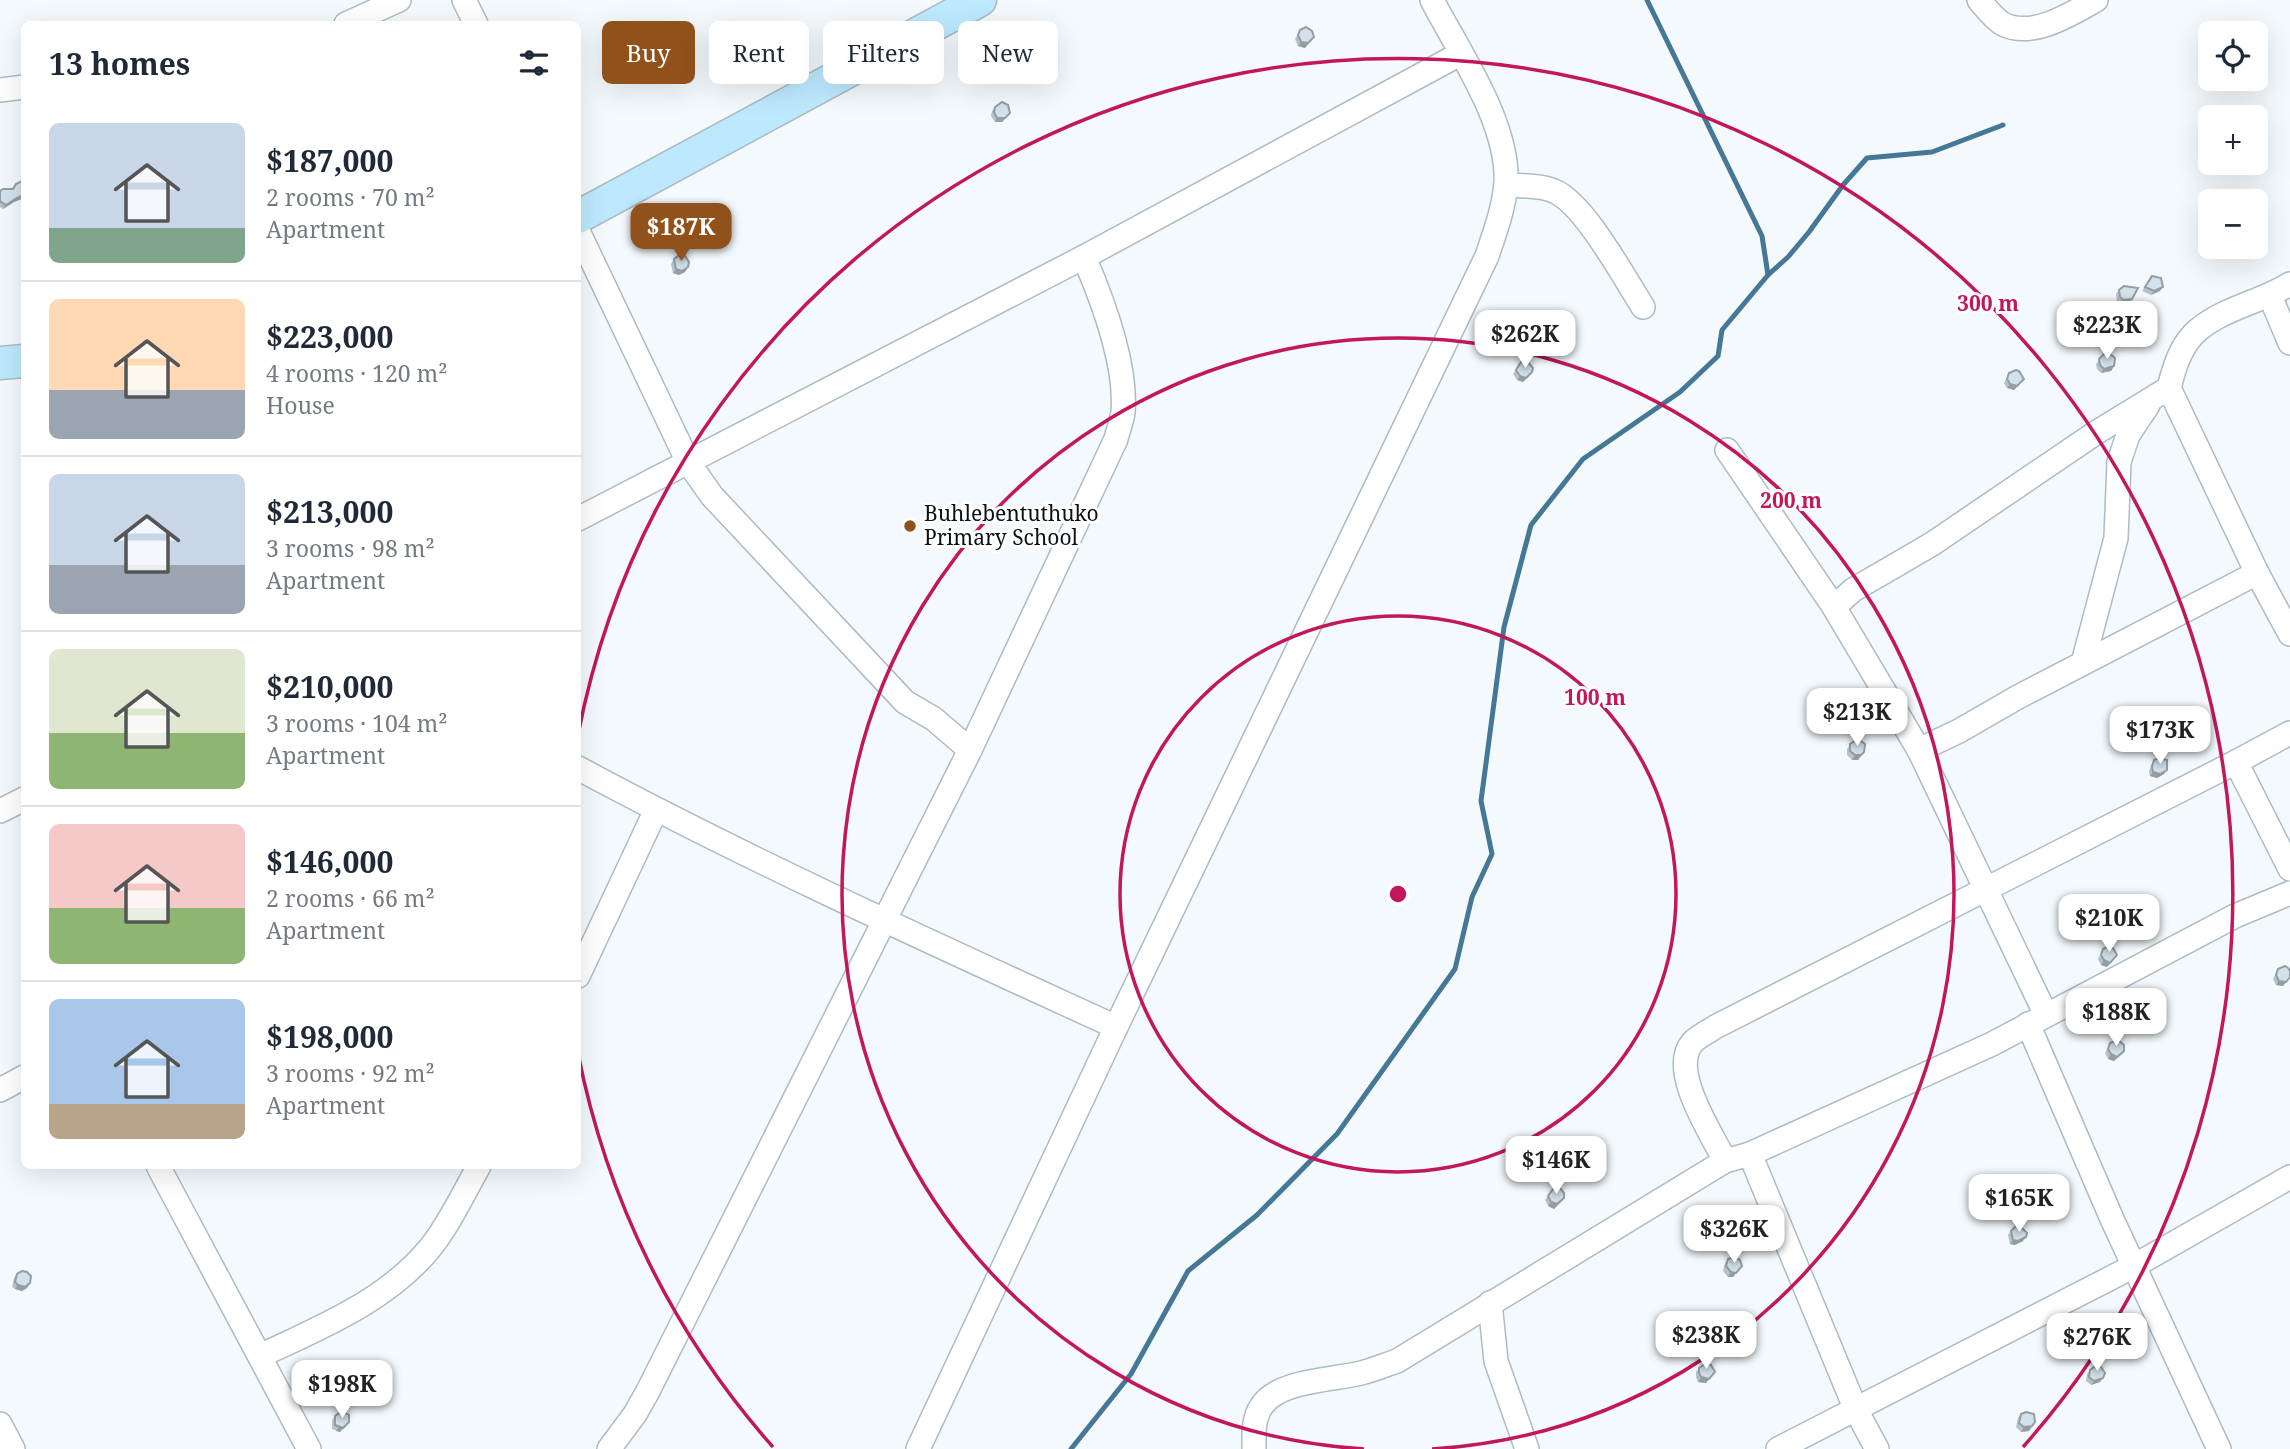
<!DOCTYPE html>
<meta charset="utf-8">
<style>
body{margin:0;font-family:"Noto Serif",serif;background:#f6f6f7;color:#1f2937;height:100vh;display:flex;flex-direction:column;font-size:26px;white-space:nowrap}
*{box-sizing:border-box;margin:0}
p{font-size:23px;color:#747a83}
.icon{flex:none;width:38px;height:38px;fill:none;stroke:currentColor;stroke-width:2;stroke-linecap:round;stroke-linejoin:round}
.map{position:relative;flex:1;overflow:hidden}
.drawer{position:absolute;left:21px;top:21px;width:560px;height:1148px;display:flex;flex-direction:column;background:#fff;border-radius:10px;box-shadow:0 7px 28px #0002}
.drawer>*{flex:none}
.hud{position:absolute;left:602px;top:21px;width:665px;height:63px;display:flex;gap:14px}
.buttons{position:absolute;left:2198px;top:21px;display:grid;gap:14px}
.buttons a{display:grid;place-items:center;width:70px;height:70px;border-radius:10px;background:#fff;box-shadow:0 7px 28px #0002;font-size:35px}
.price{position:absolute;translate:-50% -60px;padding:0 16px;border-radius:14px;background:#fff;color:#222;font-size:23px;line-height:46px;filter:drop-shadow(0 2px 4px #0008)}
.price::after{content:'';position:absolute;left:50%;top:42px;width:21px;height:16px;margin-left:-10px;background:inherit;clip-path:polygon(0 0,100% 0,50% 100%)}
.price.on{background:#91511b;color:#fff}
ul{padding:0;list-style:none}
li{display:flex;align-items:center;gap:21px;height:175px;padding:0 28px}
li+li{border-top:2px solid #e0e1e3}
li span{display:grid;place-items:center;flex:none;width:196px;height:140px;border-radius:10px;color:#555}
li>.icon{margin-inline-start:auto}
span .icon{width:84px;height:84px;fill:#fffc;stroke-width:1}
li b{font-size:30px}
h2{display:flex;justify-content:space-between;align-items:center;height:84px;padding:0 28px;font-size:30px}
.chip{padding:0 24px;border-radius:10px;background:#fff;box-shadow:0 7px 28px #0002;font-size:24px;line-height:63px}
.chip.on{background:#91511b;color:#fff}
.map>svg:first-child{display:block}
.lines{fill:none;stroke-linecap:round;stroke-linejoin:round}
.stream{stroke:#447896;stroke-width:5}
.street-casing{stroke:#acbbc4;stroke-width:26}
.secondary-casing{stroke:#acbbc4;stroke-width:35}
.street{stroke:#fff;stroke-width:23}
.secondary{stroke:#bde9fe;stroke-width:32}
.wall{fill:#b5c2ca}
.shaded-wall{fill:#939ea4}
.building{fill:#d2e1eb;stroke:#939ea4;stroke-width:2}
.ring{fill:none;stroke:#c2185b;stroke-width:3.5}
.poi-dot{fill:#91511b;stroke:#fff;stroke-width:2.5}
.labels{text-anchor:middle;stroke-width:6;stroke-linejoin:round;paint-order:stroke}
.poi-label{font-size:21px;fill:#0c1114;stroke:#fff;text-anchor:start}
.centre{fill:#c2185b;stroke:#fff;stroke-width:3.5}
.ring-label{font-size:21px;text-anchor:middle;font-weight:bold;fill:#c2185b;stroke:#fff;stroke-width:6;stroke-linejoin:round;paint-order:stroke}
</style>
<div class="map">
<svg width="2290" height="1449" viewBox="0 0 2290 1449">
<rect width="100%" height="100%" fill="#f3f9fd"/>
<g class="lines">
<!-- stream -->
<g class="stream">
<path d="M1647 0 1762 236 1768 275"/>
<path d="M1071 1449 1131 1374 1188 1271 1257 1215 1337 1134 1455 969 1472 897 1492 854 1481 801 1504 627 1531 525 1583 459 1680 392 1718 356 1722 330 1768 275 1788 257 1809 232 1843 185 1867 158 1932 152 2003 125"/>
</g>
<defs>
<g id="street">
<path d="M464 0 476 24"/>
<path d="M1979 0C1986 8 1994 19 2003 24 2032 39 2071 14 2096 0"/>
<path d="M346 24 399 0"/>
<path d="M0 90 24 87"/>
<path d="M1506 185C1521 186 1540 185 1554 191 1584 203 1625 279 1643 307"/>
<path d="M578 231 688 462 712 496 905 702 934 719 970 750"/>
<path d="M2290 284C2261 302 2224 308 2198 330 2181 344 2174 368 2169 388L2257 573 2290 634"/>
<path d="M2270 296 2290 343"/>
<path d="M1727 450 1834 607"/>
<path d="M578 519 1084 257 1460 54"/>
<path d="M2083 663 2116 538 2119 462 2128 435 2148 405"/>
<path d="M1919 750 1834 607 1853 590 1932 544 2097 432 2169 388"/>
<path d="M2236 762 2290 869"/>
<path d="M578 768C753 862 935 944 1116 1027"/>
<path d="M0 811 24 799"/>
<path d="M578 976 656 810"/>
<path d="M2046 1015 1919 750 1959 731 2018 697 2257 573"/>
<path d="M2028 1024 2112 1219 2219 1449"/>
<path d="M0 1090 24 1077"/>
<path d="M1750 1154 1856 1410 1877 1449"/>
<path d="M1725 1161C1712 1134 1669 1071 1692 1043 1697 1037 1708 1032 1715 1027L2236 762 2290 733"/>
<path d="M158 1166 309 1449"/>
<path d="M1490 1303 1496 1361 1527 1449"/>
<path d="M260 1356C319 1328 387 1301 430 1248 449 1225 464 1192 479 1166"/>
<path d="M0 1424 13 1449"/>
<path d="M609 1449 635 1414 647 1393 970 750 1116 439C1118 430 1122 421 1123 412 1127 364 1103 301 1084 257"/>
<path d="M918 1449 1116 1027 1487 256C1495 232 1504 208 1506 183 1509 123 1459 52 1432 0"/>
<path d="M1254 1449C1254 1435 1253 1419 1261 1407 1277 1380 1333 1380 1361 1373 1373 1370 1385 1365 1397 1361L1725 1161 1750 1154 1992 1044 2235 916 2290 893"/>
<path d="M1778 1449 2134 1266 2290 1177"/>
</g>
<g id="secondary">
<path d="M578 217 980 0"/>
<path d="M0 363 24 361"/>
</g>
</defs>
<!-- street casing -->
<use href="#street" class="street-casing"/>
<!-- secondary casing -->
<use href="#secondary" class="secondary-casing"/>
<!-- street -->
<use href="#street" class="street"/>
<!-- secondary -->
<use href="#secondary" class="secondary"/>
</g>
<!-- wall -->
<g class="wall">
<path d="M1300 30 1311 41 1305 48 1298 46 1295 39Z"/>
<path d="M615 59 627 72 621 76H616L611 69Z"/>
<path d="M995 107 1007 117 1002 122H995L991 116 992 111Z"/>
<path d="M24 182V198L14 202 3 209 0 207V191L12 189Z"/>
<path d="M674 259 688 267 685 272 679 275 673 273 671 264Z"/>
<path d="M2152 276 2160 291 2151 295 2142 291Z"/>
<path d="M2119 290 2129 303 2121 304 2117 301 2116 294Z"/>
<path d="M2104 354 2114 366 2111 371 2101 373 2097 369 2096 364Z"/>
<path d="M1521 362 1529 376 1523 382 1517 380 1513 374Z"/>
<path d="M2009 373 2024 379 2014 390 2007 388 2004 383Z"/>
<path d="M1850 744 1864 752 1858 760H1852L1847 755V749Z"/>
<path d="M2154 760 2164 774 2157 778 2150 776 2149 772 2151 765Z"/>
<path d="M2103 949 2117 955 2107 967 2101 965 2098 959Z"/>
<path d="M2278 969 2290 977 2283 986 2276 985 2273 979Z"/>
<path d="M2117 1004 2150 1008 2147 1012H2133L2123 1021H2119L2113 1016 2114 1008Z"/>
<path d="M2110 1043 2121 1055 2114 1061 2108 1059 2105 1053Z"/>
<path d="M1553 1189 1561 1202 1554 1209 1548 1206 1545 1200Z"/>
<path d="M2011 1231 2023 1241 2015 1245 2010 1244 2008 1235Z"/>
<path d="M1728 1259 1739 1270 1733 1277H1728L1723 1271 1725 1263Z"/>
<path d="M17 1274 30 1283 27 1288 22 1291 15 1289 12 1287 14 1278Z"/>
<path d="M1699 1368 1715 1372 1706 1383 1698 1382 1696 1377V1372Z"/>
<path d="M2090 1370 2100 1382 2091 1385 2086 1381 2087 1374Z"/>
<path d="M2021 1414 2035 1422 2029 1431 2021 1432 2016 1427 2018 1418Z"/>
<path d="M335 1416 349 1422 340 1432 332 1429V1420Z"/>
</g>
<!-- shaded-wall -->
<g class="shaded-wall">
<path d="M1314 37 1305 48 1298 46 1301 42Z"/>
<path d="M630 68 627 72 621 76H616L619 72Z"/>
<path d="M1010 113 1002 122H995L997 118Z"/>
<path d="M24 195V198L14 202 3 209 6 205 17 198Z"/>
<path d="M688 267 685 272 679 275 673 273 676 269Z"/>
<path d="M2163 287 2160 291 2151 295 2154 291Z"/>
<path d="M2132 299 2129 303 2121 304 2124 300Z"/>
<path d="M2114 366 2111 371 2101 373 2104 369Z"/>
<path d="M1532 372 1523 382 1517 380 1520 376Z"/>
<path d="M2024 379 2014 390 2007 388 2010 384Z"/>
<path d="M1864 752 1858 760H1852L1855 755Z"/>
<path d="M2167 770 2164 774 2157 778 2150 776 2153 772Z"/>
<path d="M2117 955 2107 967 2101 965 2104 960Z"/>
<path d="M2279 981 2286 982 2283 986 2276 985Z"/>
<path d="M2136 1008H2150L2147 1012H2133L2123 1021H2119L2122 1017Z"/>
<path d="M2124 1051 2114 1061 2108 1059 2111 1054Z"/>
<path d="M1564 1198 1554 1209 1548 1206 1551 1202Z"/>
<path d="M2026 1237 2023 1241 2015 1245 2010 1244 2013 1240Z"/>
<path d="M1742 1266 1733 1277H1728L1731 1272Z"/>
<path d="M30 1283 27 1288 22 1291 15 1289 18 1285Z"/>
<path d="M1715 1372 1706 1383 1698 1382 1701 1377Z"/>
<path d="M2103 1378 2100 1382 2091 1385 2094 1381Z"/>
<path d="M349 1422 340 1432 336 1431 339 1427Z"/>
<path d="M2032 1426 2029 1431 2021 1432 2024 1427Z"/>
</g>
<!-- building -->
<g class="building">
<path d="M1306 27 1312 31 1314 37 1308 43 1301 42 1298 35 1300 30Z"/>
<path d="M622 56 626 58 629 62 630 68 624 72H619L613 65 615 59Z"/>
<path d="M1002 102 1008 105 1010 113 1005 118H997L994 112 995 107Z"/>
<path d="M22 181 24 182V195L17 198 6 205 0 201V191L3 189H13L16 184Z"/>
<path d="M2254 194 2260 197 2262 203 2256 209V201H2246L2248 197Z"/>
<path d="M678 256H685L689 262 688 267 682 271 676 269 674 259Z"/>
<path d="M2152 276 2161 278 2163 287 2154 291 2145 287Z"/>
<path d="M2124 286 2138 288 2132 299 2124 300 2120 297 2119 290Z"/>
<path d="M2104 354H2110L2115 358 2114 366 2104 369 2100 365 2099 359Z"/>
<path d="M1521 362H1528L1533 368 1532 372 1526 378 1520 376 1516 370Z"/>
<path d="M2016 370 2019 371 2024 379 2017 386 2010 384 2007 379 2009 373Z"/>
<path d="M1858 739 1865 744 1864 752 1861 755H1855L1850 751V744Z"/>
<path d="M2159 758 2167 760V770L2160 774 2153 772 2152 767 2154 760Z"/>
<path d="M2109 946 2113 948 2117 955 2110 963 2104 960 2101 955 2103 949Z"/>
<path d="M2285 966 2288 968 2290 971V977L2286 982 2279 981 2276 975 2278 969Z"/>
<path d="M2143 994 2149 995 2153 1001 2150 1008H2136L2126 1017H2122L2116 1012 2117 1004 2123 1001 2133 1004Z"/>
<path d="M2118 1040 2124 1045V1051L2117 1057 2111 1054 2108 1049 2110 1043Z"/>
<path d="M1560 1188 1564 1193V1198L1557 1204 1551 1202 1548 1196 1553 1189Z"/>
<path d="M2016 1226H2020L2027 1233 2026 1237 2018 1241 2013 1240 2011 1231Z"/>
<path d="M1734 1257 1740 1260 1742 1266 1736 1273 1731 1272 1726 1266 1728 1259Z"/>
<path d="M22 1271 27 1272 31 1276 30 1283 25 1287 18 1285 15 1282 17 1274Z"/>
<path d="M1705 1364 1711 1365 1715 1372 1709 1379 1701 1377 1699 1373V1368Z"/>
<path d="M2097 1365 2101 1367 2105 1373 2103 1378 2094 1381 2089 1377 2090 1370Z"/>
<path d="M342 1411 349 1415V1422L343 1428 335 1425V1416Z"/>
<path d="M2026 1412 2034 1414 2035 1422 2032 1426 2024 1427 2019 1423 2021 1414Z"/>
</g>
<!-- distance rings -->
<g class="ring">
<circle cx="1398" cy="894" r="278"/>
<path d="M1364 1449A556 556 0 1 1 1432 1449"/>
<path d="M773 1447A835 835 0 0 1 578 1053M578 735A835 835 0 1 1 2023 1447"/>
</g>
<!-- markers -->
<circle class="poi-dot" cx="910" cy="526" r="7"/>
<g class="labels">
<!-- poi labels -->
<g class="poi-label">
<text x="924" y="521">Buhlebentuthuko<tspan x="924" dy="24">Primary School</tspan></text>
</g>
</g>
<circle cx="1398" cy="894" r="10" class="centre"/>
<g class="ring-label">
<text x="1988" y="311">300 m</text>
<text x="1791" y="508">200 m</text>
<text x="1595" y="705">100 m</text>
</g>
</svg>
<div class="buttons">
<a><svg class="icon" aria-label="locate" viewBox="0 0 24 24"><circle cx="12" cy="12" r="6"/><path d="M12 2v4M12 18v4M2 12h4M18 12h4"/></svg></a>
<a>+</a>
<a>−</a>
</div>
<b class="price on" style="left:681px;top:263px">$187K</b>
<b class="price" style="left:2107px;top:361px">$223K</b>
<b class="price" style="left:1525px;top:370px">$262K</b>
<b class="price" style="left:1857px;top:748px">$213K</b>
<b class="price" style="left:2160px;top:766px">$173K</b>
<b class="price" style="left:2109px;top:954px">$210K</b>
<b class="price" style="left:2116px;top:1048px">$188K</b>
<b class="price" style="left:1556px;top:1196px">$146K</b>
<b class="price" style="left:2019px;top:1234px">$165K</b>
<b class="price" style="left:1734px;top:1265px">$326K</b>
<b class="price" style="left:1706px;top:1371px">$238K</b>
<b class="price" style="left:2097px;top:1373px">$276K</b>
<b class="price" style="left:342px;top:1420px">$198K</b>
<div class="hud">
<a class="chip on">Buy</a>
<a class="chip">Rent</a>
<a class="chip">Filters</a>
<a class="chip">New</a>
</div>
<section class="drawer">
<h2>13 homes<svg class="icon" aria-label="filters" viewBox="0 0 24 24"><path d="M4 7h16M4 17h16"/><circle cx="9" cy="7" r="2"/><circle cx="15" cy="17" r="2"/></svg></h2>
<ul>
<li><span style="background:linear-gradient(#c9d6e8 75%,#7fa58c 0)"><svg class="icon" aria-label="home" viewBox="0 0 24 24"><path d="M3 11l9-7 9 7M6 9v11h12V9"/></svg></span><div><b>$187,000</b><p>2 rooms · 70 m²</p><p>Apartment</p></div></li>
<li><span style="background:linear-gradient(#ffd9b3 65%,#9aa5b1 0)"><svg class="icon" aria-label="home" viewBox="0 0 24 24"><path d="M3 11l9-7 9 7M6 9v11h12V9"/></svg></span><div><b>$223,000</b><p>4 rooms · 120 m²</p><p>House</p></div></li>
<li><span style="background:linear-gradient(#c9d6e8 65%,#9aa5b1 0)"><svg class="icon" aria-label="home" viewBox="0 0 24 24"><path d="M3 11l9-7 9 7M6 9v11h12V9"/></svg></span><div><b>$213,000</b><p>3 rooms · 98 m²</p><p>Apartment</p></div></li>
<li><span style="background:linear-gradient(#dfe7d0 60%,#8fb573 0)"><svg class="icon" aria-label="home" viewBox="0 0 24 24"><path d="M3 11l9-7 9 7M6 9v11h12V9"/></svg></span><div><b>$210,000</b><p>3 rooms · 104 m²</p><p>Apartment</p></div></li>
<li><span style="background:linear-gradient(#f6c9c9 60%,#8fb573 0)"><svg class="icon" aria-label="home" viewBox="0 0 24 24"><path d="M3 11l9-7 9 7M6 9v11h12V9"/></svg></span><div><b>$146,000</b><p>2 rooms · 66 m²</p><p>Apartment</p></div></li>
<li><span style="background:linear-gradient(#a9c7e8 75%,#b9a48a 0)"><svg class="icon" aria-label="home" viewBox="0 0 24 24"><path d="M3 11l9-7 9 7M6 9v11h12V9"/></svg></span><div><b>$198,000</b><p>3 rooms · 92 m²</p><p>Apartment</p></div></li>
</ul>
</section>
</div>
